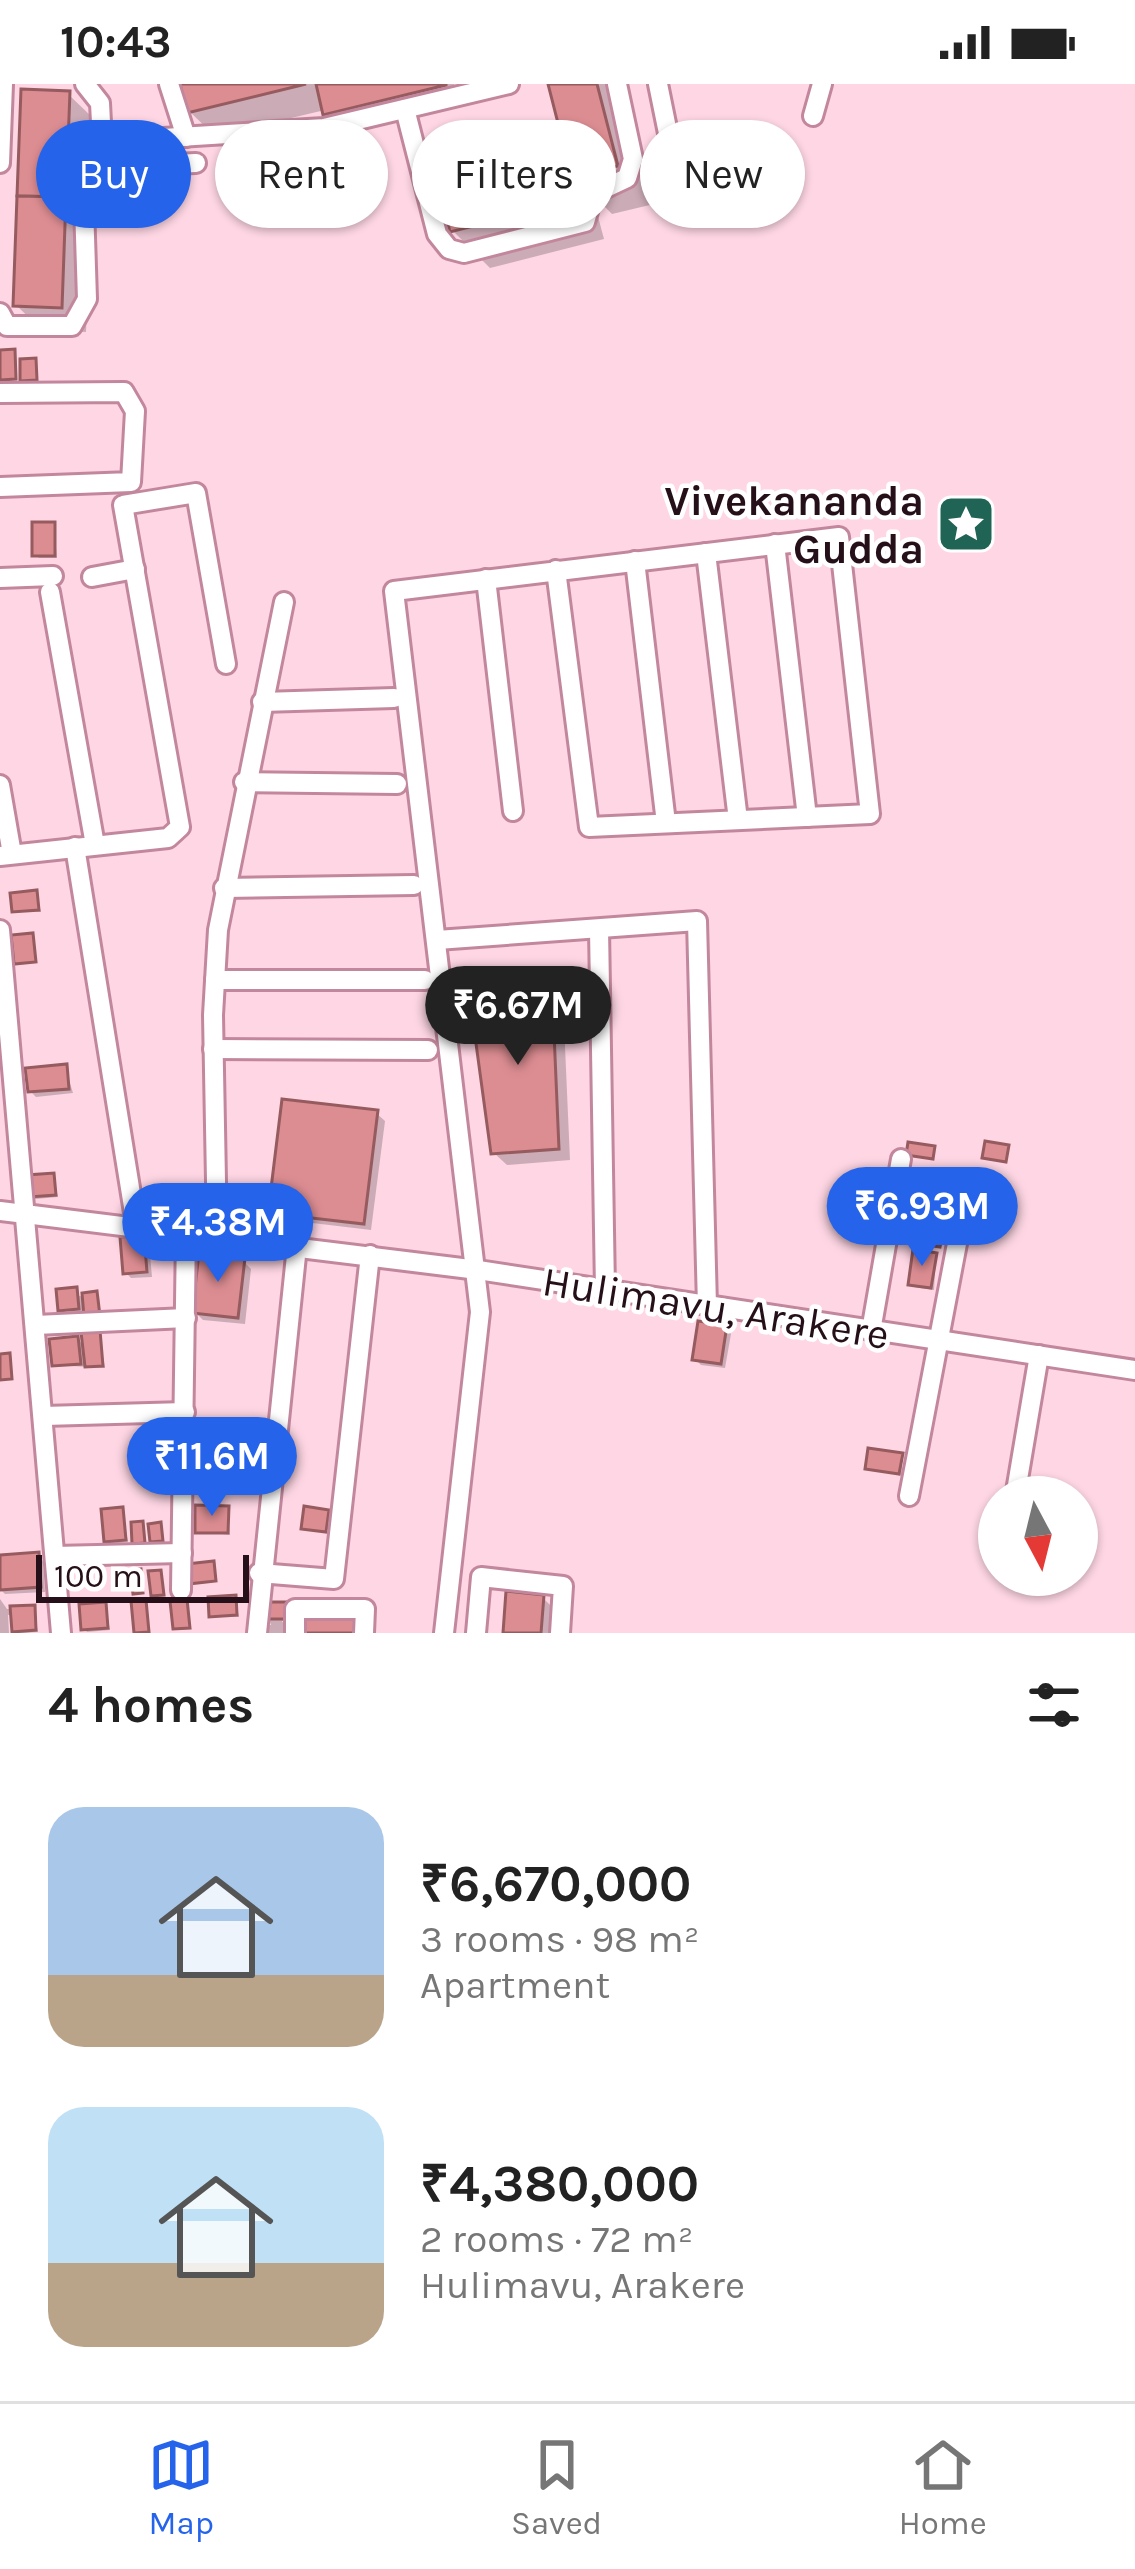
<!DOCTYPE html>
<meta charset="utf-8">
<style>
body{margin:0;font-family:Karla,sans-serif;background:#f6f6f6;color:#222;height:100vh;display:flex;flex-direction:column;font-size:45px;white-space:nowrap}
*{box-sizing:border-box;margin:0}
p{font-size:39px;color:#767676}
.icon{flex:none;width:66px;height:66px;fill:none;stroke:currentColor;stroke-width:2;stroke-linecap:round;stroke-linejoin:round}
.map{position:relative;height:1549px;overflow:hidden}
.drawer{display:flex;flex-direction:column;background:#fff;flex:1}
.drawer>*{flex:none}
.banner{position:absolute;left:36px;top:36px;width:1065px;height:108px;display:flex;gap:24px}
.needle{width:78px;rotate:173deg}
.tools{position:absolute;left:978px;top:1392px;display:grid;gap:24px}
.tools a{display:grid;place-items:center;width:120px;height:120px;border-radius:50%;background:#fff;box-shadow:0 3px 9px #0004;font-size:60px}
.scale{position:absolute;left:36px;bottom:30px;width:213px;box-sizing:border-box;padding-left:12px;border:6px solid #250f18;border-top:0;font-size:33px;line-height:42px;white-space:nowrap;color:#250f18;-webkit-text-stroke:9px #fff;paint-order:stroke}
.price{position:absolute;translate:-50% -102px;padding:0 27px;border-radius:42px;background:#2563eb;color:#fff;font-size:39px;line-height:78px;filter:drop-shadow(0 3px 6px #0008)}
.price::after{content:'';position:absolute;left:50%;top:72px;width:36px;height:27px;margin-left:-18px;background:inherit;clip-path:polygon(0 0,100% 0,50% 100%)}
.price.active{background:#222;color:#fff}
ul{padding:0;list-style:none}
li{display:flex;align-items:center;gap:36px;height:300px;padding:0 48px}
li span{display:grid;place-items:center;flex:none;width:336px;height:240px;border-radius:36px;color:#555}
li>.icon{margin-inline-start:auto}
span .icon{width:144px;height:144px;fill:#fffc;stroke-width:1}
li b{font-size:51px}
h2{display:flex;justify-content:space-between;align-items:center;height:144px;padding:0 48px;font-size:51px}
.chip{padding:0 42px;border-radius:54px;background:#fff;box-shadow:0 3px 9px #0004;font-size:42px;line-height:108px}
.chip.active{background:#2563eb;color:#fff}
.status{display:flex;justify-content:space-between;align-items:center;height:84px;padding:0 60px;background:#fff;direction:ltr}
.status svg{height:33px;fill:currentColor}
.tabs{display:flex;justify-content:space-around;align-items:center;height:168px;border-top:3px solid #e0e0e0;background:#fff;font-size:33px;color:#767676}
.tabs a{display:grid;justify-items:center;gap:6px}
.tabs .active{color:#2563eb}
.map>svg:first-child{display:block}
.shadow{fill:#0003}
.building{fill:#dc8d92;stroke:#965b5f;stroke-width:3}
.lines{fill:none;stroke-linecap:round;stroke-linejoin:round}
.minor-casing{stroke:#c3879d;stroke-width:24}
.minor{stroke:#fff;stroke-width:18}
.labels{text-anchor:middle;stroke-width:9;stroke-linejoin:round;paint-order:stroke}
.poi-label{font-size:42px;font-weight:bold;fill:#250f18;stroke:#fff;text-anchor:end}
.street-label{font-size:42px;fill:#250f18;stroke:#fff}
</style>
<div class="status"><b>10:43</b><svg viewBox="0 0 49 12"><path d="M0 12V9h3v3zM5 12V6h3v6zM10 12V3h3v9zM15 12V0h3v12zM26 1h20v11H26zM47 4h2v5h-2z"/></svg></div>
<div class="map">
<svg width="1135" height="1549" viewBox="0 0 1135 1549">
<rect width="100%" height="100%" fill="#fed6e4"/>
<!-- shadow -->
<g class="shadow">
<path d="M183 0H454L457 13 339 42 325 26 215 52 189 27Z"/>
<path d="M551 0H623L654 120 612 130 592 110 604 155 490 184 453 147 439 94 562 63 569 70Z"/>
<path d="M68 10 94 35 86 248 42 246 16 221Z"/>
<path d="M54 441 57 474H39L35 471Z"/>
<path d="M36 809 41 828 14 827Z"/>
<path d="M551 905 563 917 570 1076 507 1081 494 1069Z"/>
<path d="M65 983 73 1009 36 1013 30 1007Z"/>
<path d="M376 1029 385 1037 371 1146 279 1135 271 1127Z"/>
<path d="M53 1092 58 1113 35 1115 31 1112Z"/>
<path d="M143 1154 149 1160 152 1193 131 1194 126 1189Z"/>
<path d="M936 1171 934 1206 914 1203 911 1200Z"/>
<path d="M243 1177 251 1185 245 1240 203 1236 195 1228Z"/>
<path d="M76 1206 79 1212 99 1214 101 1234 61 1226Z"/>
<path d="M725 1244 731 1250 725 1284 701 1281 695 1275Z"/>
<path d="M99 1249 105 1284 55 1281 77 1255 86 1263Z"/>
<path d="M901 1372 902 1392 868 1384Z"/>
<path d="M227 1425 230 1451 198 1447Z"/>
<path d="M122 1426 128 1458 110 1460 107 1457Z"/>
<path d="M37 1472 43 1477 45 1508 5 1510 0 1505V1474Z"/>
<path d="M235 1514 239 1533 212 1531Z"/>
<path d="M543 1514 568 1539 567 1549H506Z"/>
<path d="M0 1515 7 1525 34 1524 38 1548 17 1549 14 1531H8L9 1549H0Z"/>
<path d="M105 1521 110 1546 87 1548 84 1545Z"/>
<path d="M264 1521 289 1537H282L289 1549H263V1541H271Z"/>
</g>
<!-- building -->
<g class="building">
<path d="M180 0H306L187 29Z"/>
<path d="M316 0H446V1L323 31Z"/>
<path d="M548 0H597L618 82 572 94Z"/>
<path d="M21 5 70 7 66 113 17 112Z"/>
<path d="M563 60 572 94 563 96 554 62Z"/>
<path d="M554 62 568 118 450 148 436 92Z"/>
<path d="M17 112 66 113 62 224 13 222Z"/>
<path d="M15 265 16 295 0 296V266Z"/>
<path d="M36 274 37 296 20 297V275Z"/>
<rect x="32" y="438" width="23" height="34"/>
<path d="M37 806 39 826 12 828 10 809Z"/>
<path d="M33 849 36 878 14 880 11 851Z"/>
<path d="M552 902 559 1065 491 1070 469 908Z"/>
<path d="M67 980 69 1005 28 1008 25 984Z"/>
<path d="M282 1015 378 1026 364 1140 268 1129Z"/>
<path d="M985 1057 1009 1061 1006 1078 982 1074Z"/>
<path d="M908 1058 935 1062 933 1075 906 1071Z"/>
<path d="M54 1089 56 1111 29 1113 27 1091Z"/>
<path d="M859 1103 879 1106 875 1131 855 1128Z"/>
<path d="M922 1145 943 1148 940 1163 920 1160Z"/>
<path d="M144 1151 147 1188 123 1190 120 1153Z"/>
<path d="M913 1165 937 1169 931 1204 908 1201Z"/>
<path d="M199 1169 245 1174 238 1234 192 1229Z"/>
<path d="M77 1203 79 1225 58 1227 56 1205Z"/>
<path d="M97 1207 100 1232 84 1233 82 1209Z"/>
<path d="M698 1237 727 1241 721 1280 692 1276Z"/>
<path d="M100 1246 103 1282 85 1283 81 1248Z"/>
<path d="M78 1252 81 1280 52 1282 49 1255Z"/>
<path d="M10 1269 12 1295 0 1296V1270Z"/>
<path d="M868 1364 903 1369 899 1390 865 1385Z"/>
<path d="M195 1421 229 1422 228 1449H195Z"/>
<path d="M304 1422 329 1426 326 1448 301 1445Z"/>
<path d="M123 1423 126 1456 104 1458 101 1425Z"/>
<path d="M143 1437 145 1459 132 1460 131 1438Z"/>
<path d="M161 1438 163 1457 150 1458 148 1440Z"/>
<path d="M39 1468 41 1503 0 1506V1471Z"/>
<path d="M214 1477 216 1497 188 1500 186 1480Z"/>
<path d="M141 1485 143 1509 133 1510 130 1486Z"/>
<path d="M161 1486 164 1511 151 1512 148 1487Z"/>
<path d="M506 1507 544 1511 541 1549H503Z"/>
<path d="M236 1511 237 1531 209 1533 208 1513Z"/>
<path d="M187 1515 190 1544 173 1545 170 1517Z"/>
<path d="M146 1516 149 1548 134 1549 131 1517Z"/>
<path d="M106 1518 108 1544 81 1546 79 1520Z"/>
<rect x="261" y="1518" width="26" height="17"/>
<path d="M35 1521 36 1546 12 1548 10 1522Z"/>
<rect x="298" y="1530" width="57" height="19"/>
</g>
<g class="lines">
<defs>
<g id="minor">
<path d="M85 0 100 19 102 58"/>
<path d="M169 0 186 53"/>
<path d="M658 0 670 59"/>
<path d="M405 25 437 150 449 165 464 169 585 138 593 110 627 94 633 75 617 0"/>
<path d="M813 32 822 0"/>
<path d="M0 79 3 0"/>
<path d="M83 84 196 79"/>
<path d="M0 229 7 242H72L87 215 82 59 324 44 509 0"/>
<path d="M0 309 124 308 135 327 131 398 0 403"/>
<path d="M775 460 807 733"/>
<path d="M706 469 738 736"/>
<path d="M635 477 666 739"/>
<path d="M92 493 135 485"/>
<path d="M0 494 53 492"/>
<path d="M486 495 513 727"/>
<path d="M50 508 95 761"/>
<path d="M262 618 394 614"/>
<path d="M244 698 397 700"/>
<path d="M0 701 12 770"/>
<path d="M75 763 136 1141"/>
<path d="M0 772 168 754 180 743 123 421 196 409 226 580"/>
<path d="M224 804 414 801"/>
<path d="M599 845 605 1206"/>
<path d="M0 846 61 1549"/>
<path d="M437 856 697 837 707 1222"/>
<path d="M215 896H425"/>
<path d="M213 965 428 966"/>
<path d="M0 1127 478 1186 1135 1286"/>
<path d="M217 1153 213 931 218 846 284 518"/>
<path d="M36 1241 186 1234"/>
<path d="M871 1247 901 1075"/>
<path d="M44 1332 185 1328"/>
<path d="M909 1412 967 1107"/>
<path d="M1015 1413 1039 1271"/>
<path d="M55 1472 182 1469"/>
<path d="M259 1489 334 1495 370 1171"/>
<path d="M181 1506 186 1147"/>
<path d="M257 1549 297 1162"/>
<path d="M295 1549V1525H365L364 1549"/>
<path d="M444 1549 480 1228 394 507 839 453 870 730 589 743 556 486"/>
<path d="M476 1549 481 1493 563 1502 560 1549"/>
</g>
</defs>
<!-- minor casing -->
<use href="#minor" class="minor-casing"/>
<!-- minor -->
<use href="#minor" class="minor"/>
</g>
<!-- icons -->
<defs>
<symbol id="sight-square" viewBox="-11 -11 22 22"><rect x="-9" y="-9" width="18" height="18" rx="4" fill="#206455" stroke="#fff"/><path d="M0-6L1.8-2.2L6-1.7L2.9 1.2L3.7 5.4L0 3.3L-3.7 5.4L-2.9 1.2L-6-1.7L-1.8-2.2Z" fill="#fff"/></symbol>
</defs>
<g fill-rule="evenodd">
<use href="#sight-square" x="933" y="407" width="66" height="66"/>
</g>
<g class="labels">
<!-- poi labels -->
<g class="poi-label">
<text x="924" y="431">Vivekananda<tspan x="924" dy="48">Gudda</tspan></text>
</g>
<!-- street labels -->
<g class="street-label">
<text transform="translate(716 1223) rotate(9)" y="15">Hulimavu, Arakere</text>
</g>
</g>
</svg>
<div class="tools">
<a><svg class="needle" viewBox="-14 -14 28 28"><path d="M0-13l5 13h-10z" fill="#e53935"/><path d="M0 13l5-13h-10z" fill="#767676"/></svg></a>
</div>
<div class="scale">100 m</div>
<b class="price active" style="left:518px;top:984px">₹6.67M</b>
<b class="price" style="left:922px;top:1185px">₹6.93M</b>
<b class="price" style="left:218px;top:1201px">₹4.38M</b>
<b class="price" style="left:212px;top:1435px">₹11.6M</b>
<div class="banner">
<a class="chip active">Buy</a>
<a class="chip">Rent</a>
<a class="chip">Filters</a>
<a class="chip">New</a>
</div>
</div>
<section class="drawer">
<h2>4 homes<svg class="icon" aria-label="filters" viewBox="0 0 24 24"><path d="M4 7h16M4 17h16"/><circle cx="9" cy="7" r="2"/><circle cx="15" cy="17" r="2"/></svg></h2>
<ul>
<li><span style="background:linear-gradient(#a9c7e8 70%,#b9a48a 0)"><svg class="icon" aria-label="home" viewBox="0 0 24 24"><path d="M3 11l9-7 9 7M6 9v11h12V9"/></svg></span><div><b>₹6,670,000</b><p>3 rooms · 98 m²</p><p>Apartment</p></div></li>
<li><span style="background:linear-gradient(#bfe0f5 65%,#b9a48a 0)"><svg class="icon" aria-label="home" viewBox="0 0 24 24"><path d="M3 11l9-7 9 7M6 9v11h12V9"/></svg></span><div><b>₹4,380,000</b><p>2 rooms · 72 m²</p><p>Hulimavu, Arakere</p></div></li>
</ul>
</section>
<nav class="tabs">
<a class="active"><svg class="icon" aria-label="map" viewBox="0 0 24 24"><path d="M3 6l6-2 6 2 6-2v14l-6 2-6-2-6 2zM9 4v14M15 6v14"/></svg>Map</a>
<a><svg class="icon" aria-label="saved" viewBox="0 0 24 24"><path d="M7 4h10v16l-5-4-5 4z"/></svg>Saved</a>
<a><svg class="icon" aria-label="home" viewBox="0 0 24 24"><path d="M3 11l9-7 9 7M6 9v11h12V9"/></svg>Home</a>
</nav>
